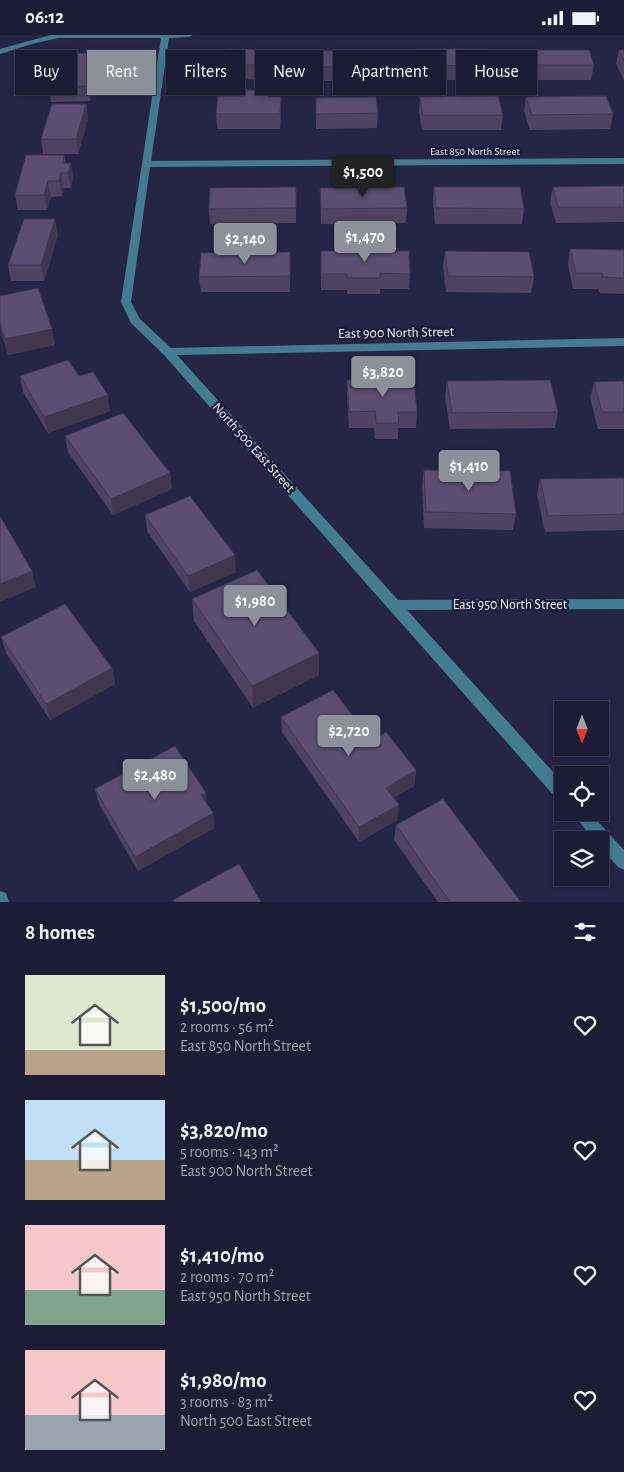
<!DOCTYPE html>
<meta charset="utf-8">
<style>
body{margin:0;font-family:"Alegreya Sans",sans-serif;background:#25253c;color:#f1f3f6;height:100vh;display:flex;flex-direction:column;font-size:19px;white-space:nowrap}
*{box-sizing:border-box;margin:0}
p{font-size:16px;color:#a0a1ac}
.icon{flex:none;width:28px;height:28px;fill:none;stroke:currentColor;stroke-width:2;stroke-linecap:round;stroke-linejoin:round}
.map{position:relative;height:867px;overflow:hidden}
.drawer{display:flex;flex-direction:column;background:#1c1c34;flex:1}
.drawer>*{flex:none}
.hud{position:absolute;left:15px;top:15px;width:595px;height:45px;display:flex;gap:10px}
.needle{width:32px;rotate:180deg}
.fabs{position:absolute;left:554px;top:666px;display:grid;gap:10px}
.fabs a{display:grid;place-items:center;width:55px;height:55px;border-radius:0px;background:#1c1c34;box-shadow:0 2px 8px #0003,0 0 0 1px #3a3a4f;font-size:25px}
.price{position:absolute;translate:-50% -42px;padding:0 11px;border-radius:5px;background:#8c9099;color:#fff;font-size:16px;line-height:32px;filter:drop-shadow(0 1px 2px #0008)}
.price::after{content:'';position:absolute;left:50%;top:30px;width:15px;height:11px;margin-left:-8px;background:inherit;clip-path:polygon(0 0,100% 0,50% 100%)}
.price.active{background:#222;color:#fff}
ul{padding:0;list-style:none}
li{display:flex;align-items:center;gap:15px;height:125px;padding:0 25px}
li span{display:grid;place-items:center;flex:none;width:140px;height:100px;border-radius:0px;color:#555}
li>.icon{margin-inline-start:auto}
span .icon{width:60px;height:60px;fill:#fffc;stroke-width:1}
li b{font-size:21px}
h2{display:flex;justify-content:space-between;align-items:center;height:60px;padding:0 25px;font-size:21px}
.pill{padding:0 18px;border-radius:0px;background:#1c1c34;box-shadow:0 2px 8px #0003,0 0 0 1px #3a3a4f;font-size:18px;line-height:45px}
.pill.active{background:#8c9099;color:#fff}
.status{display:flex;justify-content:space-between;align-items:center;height:35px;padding:0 25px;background:#1c1c34;direction:ltr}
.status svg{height:14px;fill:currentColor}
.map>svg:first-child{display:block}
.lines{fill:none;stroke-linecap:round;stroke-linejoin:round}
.minor{fill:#437c8e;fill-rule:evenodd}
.wall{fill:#4e4361}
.shaded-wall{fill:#40374f}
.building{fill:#5b4e71;stroke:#40374f}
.labels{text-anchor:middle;stroke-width:4.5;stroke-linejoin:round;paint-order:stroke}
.far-street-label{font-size:11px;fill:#f2f3fc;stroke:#1c1c3b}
.street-label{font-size:14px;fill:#f2f3fc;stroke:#1c1c3b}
</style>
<div class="status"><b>06:12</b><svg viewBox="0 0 49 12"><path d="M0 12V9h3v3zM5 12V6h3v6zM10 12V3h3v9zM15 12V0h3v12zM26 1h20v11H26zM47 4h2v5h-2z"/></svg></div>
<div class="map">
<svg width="624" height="867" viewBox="0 0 624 867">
<rect width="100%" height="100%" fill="#252646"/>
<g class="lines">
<!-- minor -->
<g class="minor">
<path d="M51 0H193L189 2 169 3 151 126 624 123V129L150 132 131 267 140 284 171 313 624 303V311L177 320 398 565 624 564V574L407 575 562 747V765L556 763 164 320 131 288 121 267 161 3H58L32 9 0 19V14Z"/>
<path d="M572 778H590L624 815V835L618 832 600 812V805H594Z"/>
<path d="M0 856 6 858 9 867H0Z"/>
</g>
</g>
<!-- wall -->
<g class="wall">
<path d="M416 14 492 30 491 45H418L415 29Z"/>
<path d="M519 15 594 30 591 45H521L517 29Z"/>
<path d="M619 15H624V45L616 29Z"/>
<path d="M316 16 388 31V46H317Z"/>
<path d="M277 29 275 45 226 44 225 30Z"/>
<path d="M96 33 90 66 51 67 49 52Z"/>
<path d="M269 62 281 76 280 94H217L216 79Z"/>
<path d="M420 62 503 80 501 95H422L419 77Z"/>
<path d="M526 62 613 79 610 94 530 95 524 76Z"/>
<path d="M316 63 378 78 377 93 316 94Z"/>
<path d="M86 69 88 84 78 119H43L41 104Z"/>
<path d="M64 120 66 128H71L73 143 71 153H63L62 161 51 162 47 175H18L15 160Z"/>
<path d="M624 151V187L556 188 550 167 553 152Z"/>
<path d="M296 152V188L210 189 209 174Z"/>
<path d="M434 152 524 174 522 189H435L433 167Z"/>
<path d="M320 153 407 173 406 188 321 189Z"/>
<path d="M58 200 44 246H11L8 230Z"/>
<path d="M570 214 624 215V259L600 258 598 254H573L568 230Z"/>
<path d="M321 216 410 239 409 254H380V259H347V255H321Z"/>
<path d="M445 216 534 242 531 258 446 257 443 232Z"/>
<path d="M290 217V257H201L199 242Z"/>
<path d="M0 261 55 310 8 320 0 292Z"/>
<path d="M20 341H79L110 376 48 398 23 357Z"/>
<path d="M347 345 417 377 416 393H398V404H375L374 393H349L347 361Z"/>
<path d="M447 346 558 377 555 393 450 394 445 362Z"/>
<path d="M624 346V394H598L590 363 594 347Z"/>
<path d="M65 401 170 438 172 454 113 480 68 417Z"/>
<path d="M424 435 516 479 513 495 424 493 422 451Z"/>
<path d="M624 443V495L545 497 537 460 540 444Z"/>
<path d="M145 480 236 537 190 557 147 496Z"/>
<path d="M192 564 319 618V640L253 673 194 586Z"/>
<path d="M1 602 112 633 115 649 50 685 6 618Z"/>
<path d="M281 682 372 706 416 735 414 751 393 763 399 770 397 785 359 807 282 697Z"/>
<path d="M95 754 207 770 213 778 214 793 138 836 99 769Z"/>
<path d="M396 790 521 867H438L394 805Z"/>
</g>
<!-- shaded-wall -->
<g class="shaded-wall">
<path d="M276 15 277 29 275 45V30Z"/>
<path d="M95 18 96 33 90 66 88 51Z"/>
<path d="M281 62V76L280 94V79Z"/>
<path d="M86 69 88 84 78 119 76 104Z"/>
<path d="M71 128 73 143 71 153 68 138Z"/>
<path d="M61 138 63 153 62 161 59 146Z"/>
<path d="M48 146 51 162 47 175 44 160Z"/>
<path d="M55 184 58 200 44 246 41 230Z"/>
<path d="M52 294 55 310 8 320 5 304Z"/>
<path d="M108 360 110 376 48 398 44 382Z"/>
<path d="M170 438 172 454 113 480 111 464Z"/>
<path d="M235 520 236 537 190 557 188 541Z"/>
<path d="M32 536 36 552 0 567V549Z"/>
<path d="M319 618V640L253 673 252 651Z"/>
<path d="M112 633 115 649 50 685 46 669Z"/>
<path d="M416 735 414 751 384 768 386 753Z"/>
<path d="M206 758 207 773 201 760Z"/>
<path d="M399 770 397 785 359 807V792Z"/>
<path d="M213 778 214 793 138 836 135 822Z"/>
</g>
<!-- building -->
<g class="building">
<path d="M227 14 276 15 275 30H225Z"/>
<path d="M416 14H488L492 30 419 31Z"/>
<path d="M386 15 388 31 317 32 316 16Z"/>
<path d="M519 15H589L594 30H523Z"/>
<path d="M619 15H624V26Z"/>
<path d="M57 18H95L88 51 49 52Z"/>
<path d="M246 55H269L268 62H281L280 79H216L218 61H245Z"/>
<path d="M498 61 503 80H423L420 62Z"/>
<path d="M606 61 613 79 532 80 526 62Z"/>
<path d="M376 62 378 78 316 79V63Z"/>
<path d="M52 69H86L76 104H41Z"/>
<path d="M26 120H64L63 128H71L68 138H61L59 146H48L44 160H15Z"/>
<path d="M624 151V172H558L553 152Z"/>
<path d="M296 152V173L209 174 210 153Z"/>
<path d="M404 152 407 173 321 174 320 153Z"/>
<path d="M434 152H520L524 174 436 173Z"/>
<path d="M24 184H55L41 230H8Z"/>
<path d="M570 214 624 215V243L603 242 602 238H576Z"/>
<path d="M321 216H409L410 239 380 238V243H347V239H321Z"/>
<path d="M445 216 529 217 534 242 448 241Z"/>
<path d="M290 217V241L199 242 201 218Z"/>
<path d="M38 253 52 294 5 304 0 288V261Z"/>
<path d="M68 325 79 341 93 337 108 360 44 382 20 341Z"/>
<path d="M414 344 417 377H398L399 388H376L375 376 349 377 347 345Z"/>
<path d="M550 345 558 377 452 378 447 346Z"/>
<path d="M624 346V377H602L594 347Z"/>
<path d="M123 378 170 438 111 464 65 401Z"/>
<path d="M424 435 510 436 516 479 426 477Z"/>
<path d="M624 443V479L548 481 540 444Z"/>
<path d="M190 461 235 520 188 541 145 480Z"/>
<path d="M0 481 32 536 0 549Z"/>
<path d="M257 535 319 618 252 651 192 564Z"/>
<path d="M65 569 112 633 46 669 1 602Z"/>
<path d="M333 655 372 706 386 697 416 735 386 753 399 770 359 792 281 682Z"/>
<path d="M175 711 206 758 201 760 213 778 135 822 95 754Z"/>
<path d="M443 764 521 867H450L396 790Z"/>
<path d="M239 829 261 867H174L173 865Z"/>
</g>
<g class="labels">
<!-- far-street labels -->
<g class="far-street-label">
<text x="475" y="120">East 850 North Street</text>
</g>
<!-- street labels -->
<g class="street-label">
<text transform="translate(396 297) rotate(-1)" y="5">East 900 North Street</text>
<text transform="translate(254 412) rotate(48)" y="5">North 500 East Street</text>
<text x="510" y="574">East 950 North Street</text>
</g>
</g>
</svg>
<div class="fabs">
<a><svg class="needle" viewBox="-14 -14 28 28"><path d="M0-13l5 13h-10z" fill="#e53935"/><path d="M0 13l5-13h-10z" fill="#a0a1ac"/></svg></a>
<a><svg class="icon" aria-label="locate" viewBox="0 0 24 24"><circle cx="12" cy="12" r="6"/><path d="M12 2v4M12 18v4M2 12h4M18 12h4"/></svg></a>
<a><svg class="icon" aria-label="layers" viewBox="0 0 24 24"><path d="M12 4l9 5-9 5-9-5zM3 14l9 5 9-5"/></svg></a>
</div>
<b class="price active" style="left:363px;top:163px">$1,500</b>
<b class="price" style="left:365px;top:228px">$1,470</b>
<b class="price" style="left:245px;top:230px">$2,140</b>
<b class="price" style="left:383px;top:363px">$3,820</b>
<b class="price" style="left:469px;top:457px">$1,410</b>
<b class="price" style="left:255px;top:592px">$1,980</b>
<b class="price" style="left:349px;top:722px">$2,720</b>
<b class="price" style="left:155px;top:766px">$2,480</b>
<div class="hud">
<a class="pill">Buy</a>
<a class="pill active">Rent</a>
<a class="pill">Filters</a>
<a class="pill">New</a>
<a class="pill">Apartment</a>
<a class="pill">House</a>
</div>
</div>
<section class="drawer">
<h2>8 homes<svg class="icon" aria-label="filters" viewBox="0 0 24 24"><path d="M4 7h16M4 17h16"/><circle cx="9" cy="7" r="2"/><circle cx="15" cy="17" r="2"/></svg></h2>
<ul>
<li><span style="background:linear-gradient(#dfe7d0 75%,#b9a48a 0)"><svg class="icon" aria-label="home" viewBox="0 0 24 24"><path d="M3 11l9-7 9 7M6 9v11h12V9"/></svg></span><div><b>$1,500/mo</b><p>2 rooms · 56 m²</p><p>East 850 North Street</p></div><svg class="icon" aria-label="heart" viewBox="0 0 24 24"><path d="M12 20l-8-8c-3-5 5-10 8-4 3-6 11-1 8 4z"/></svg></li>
<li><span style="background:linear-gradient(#bfe0f5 60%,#b9a48a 0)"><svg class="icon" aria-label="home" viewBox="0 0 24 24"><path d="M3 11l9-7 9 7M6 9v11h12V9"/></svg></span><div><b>$3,820/mo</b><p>5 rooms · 143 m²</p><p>East 900 North Street</p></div><svg class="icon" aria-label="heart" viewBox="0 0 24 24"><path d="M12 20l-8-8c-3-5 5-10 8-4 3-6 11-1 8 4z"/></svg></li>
<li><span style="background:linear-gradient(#f6c9c9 65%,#7fa58c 0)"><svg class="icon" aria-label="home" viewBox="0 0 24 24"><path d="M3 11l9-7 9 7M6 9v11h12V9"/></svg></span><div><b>$1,410/mo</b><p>2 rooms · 70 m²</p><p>East 950 North Street</p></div><svg class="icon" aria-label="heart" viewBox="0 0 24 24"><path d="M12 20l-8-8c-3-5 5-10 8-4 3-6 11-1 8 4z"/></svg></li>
<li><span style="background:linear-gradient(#f6c9c9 65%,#9aa5b1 0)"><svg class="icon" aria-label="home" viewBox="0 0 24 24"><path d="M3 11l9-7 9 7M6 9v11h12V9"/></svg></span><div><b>$1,980/mo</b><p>3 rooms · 83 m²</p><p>North 500 East Street</p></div><svg class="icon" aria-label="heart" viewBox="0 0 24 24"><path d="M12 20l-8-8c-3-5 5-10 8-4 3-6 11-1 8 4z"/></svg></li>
</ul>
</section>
